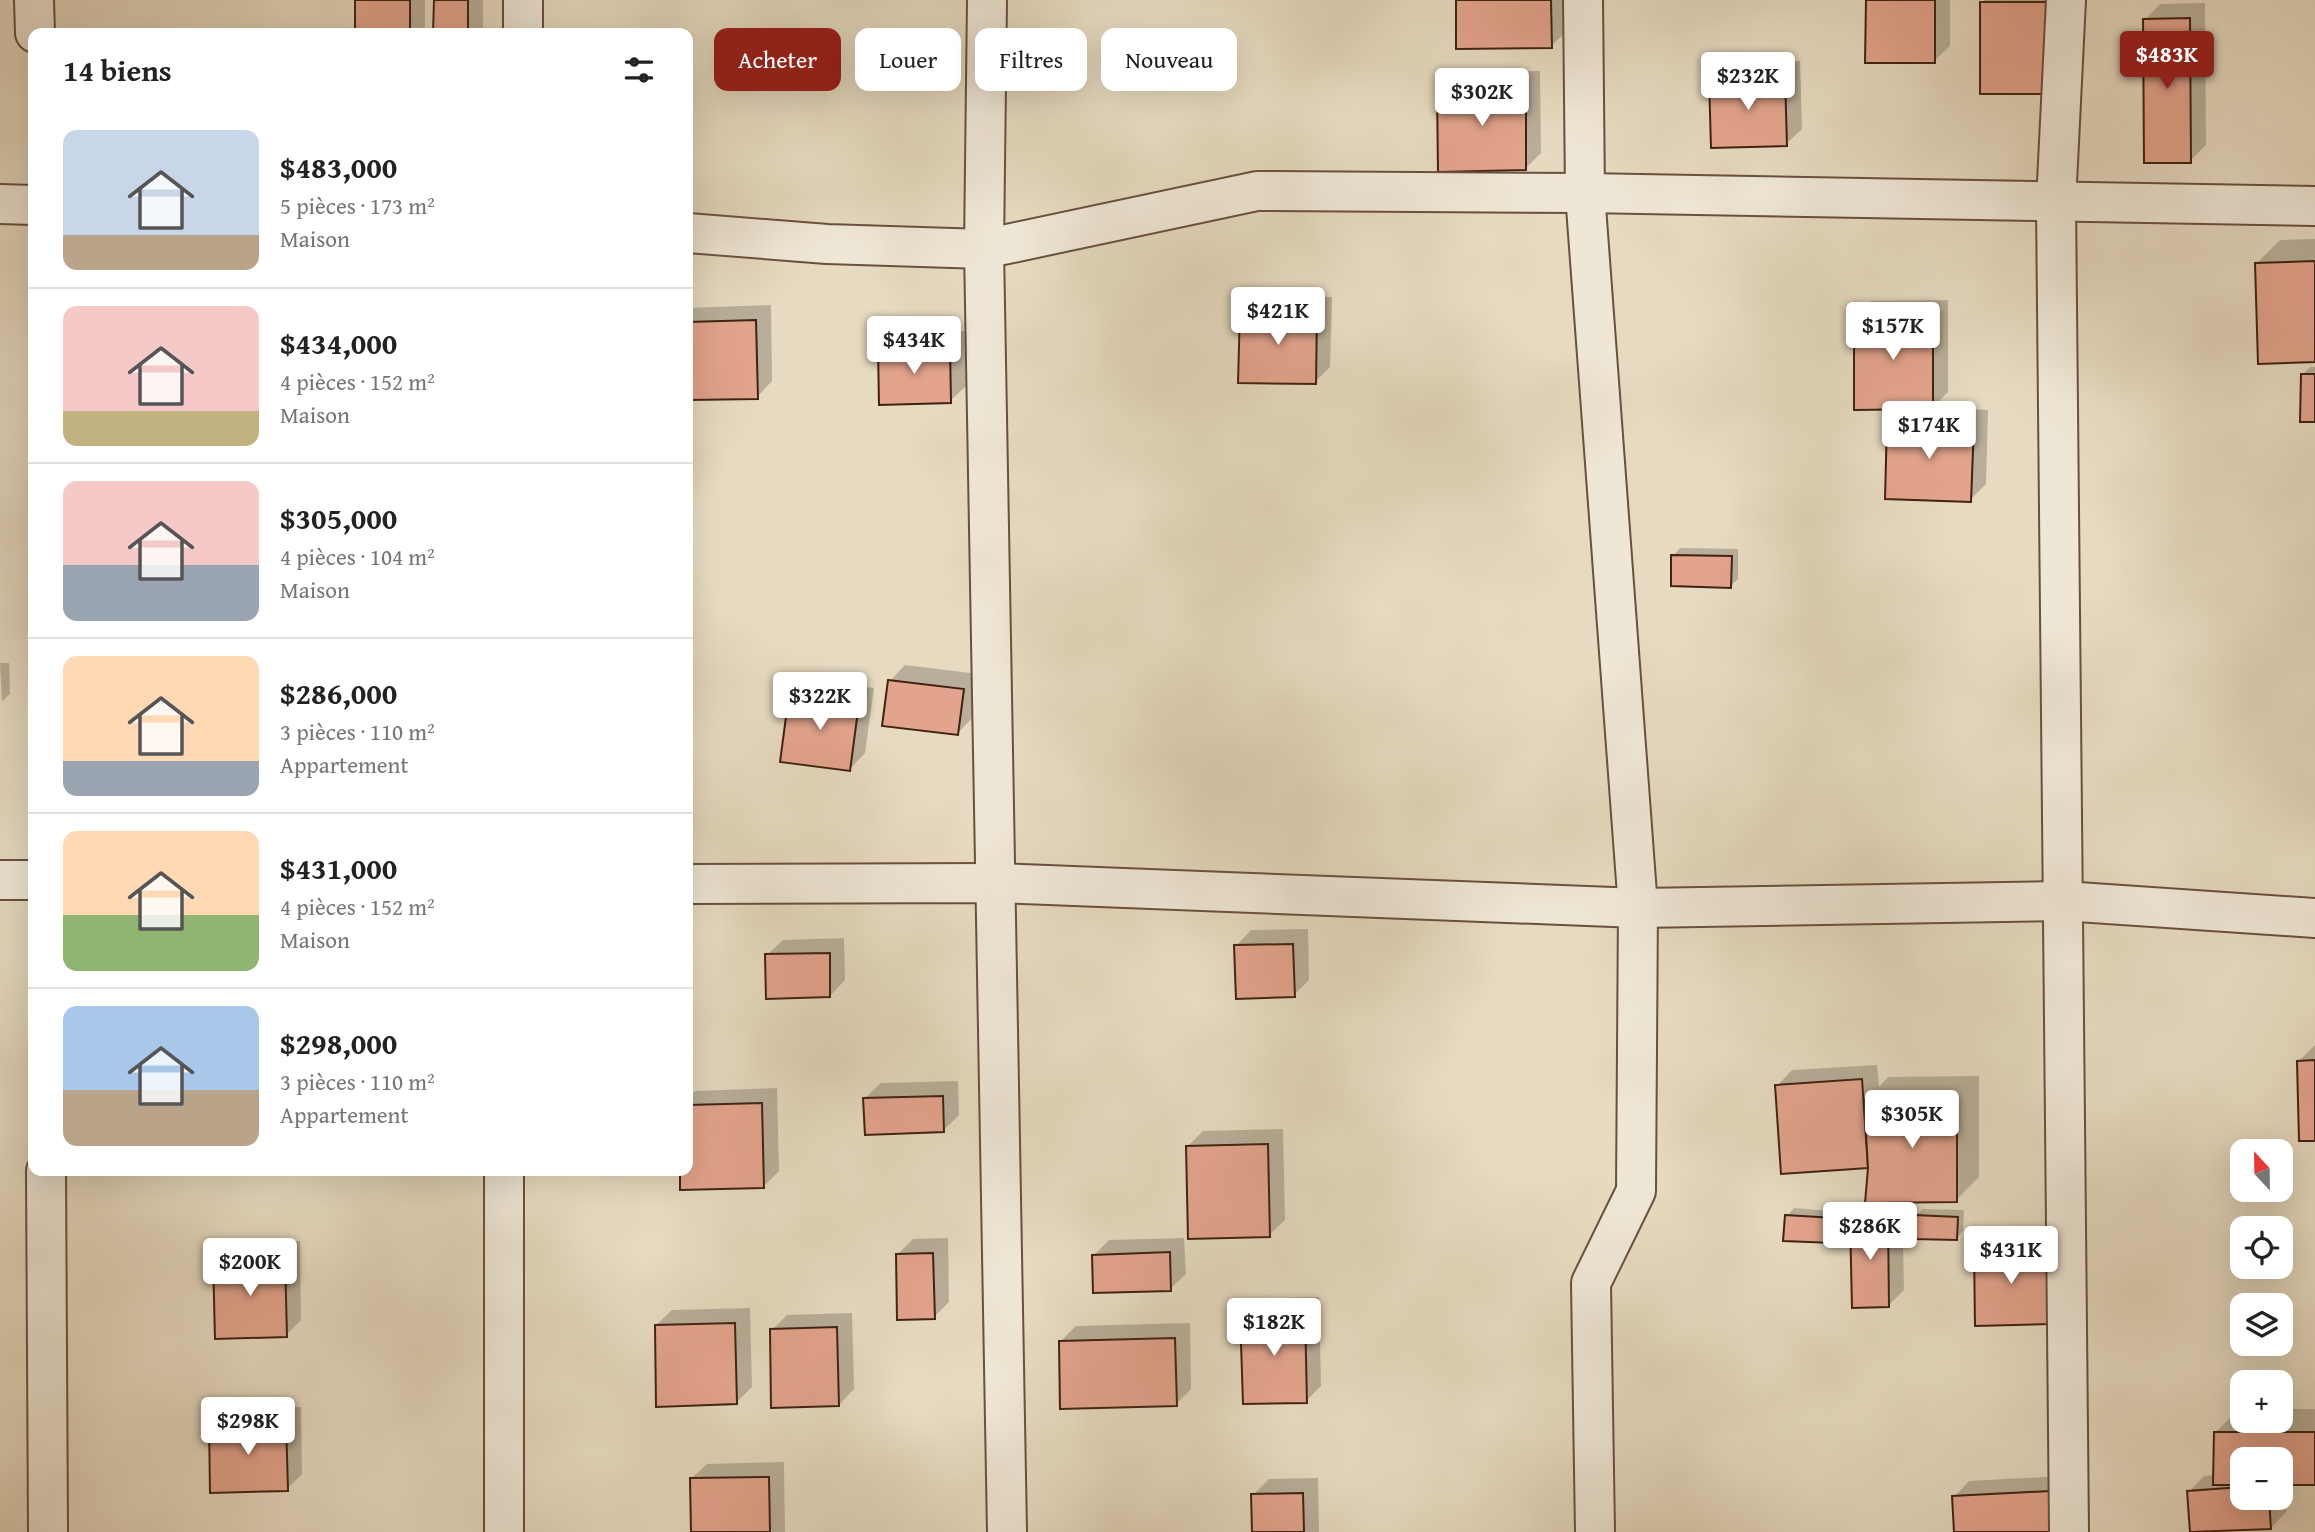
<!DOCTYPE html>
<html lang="fr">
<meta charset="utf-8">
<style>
body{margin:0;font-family:"Gentium Book Plus",serif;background:#f2f2f2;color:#222;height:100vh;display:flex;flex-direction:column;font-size:26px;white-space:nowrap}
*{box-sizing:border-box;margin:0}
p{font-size:23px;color:#767676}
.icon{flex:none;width:38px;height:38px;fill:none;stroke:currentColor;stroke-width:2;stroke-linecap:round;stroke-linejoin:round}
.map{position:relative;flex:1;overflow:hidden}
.side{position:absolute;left:28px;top:28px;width:665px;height:1148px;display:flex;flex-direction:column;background:#fff;border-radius:14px;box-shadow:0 7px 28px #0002}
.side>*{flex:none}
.banner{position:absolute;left:714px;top:28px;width:665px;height:63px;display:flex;gap:14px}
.needle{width:46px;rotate:338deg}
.controls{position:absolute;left:2230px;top:1139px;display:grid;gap:14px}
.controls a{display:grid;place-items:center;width:63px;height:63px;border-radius:14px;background:#fff;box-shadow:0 7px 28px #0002;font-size:35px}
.price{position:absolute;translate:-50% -60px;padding:0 16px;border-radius:7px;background:#fff;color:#222;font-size:23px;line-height:46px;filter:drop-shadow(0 2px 4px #0008)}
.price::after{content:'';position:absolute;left:50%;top:42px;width:21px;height:16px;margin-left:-10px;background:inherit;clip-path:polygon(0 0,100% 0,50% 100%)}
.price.selected{background:#8f2418;color:#fff}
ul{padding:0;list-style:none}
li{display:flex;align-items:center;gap:21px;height:175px;padding:0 35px}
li+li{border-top:2px solid #e0e0e0}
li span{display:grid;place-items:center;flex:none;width:196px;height:140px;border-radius:14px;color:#555}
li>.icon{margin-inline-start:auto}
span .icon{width:84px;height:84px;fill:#fffc;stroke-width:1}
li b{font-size:30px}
h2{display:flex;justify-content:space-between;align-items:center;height:84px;padding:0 35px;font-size:30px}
.chip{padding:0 24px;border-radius:14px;background:#fff;box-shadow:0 7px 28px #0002;font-size:24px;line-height:63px}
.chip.selected{background:#8f2418;color:#fff}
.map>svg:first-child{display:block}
.shadow{fill:#0003;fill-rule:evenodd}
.building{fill:#e3a48d;stroke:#402213;stroke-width:2}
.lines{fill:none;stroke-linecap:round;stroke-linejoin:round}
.street-casing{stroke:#6a503e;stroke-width:42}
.street{stroke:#efe7d6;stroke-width:38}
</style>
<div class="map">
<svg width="2315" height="1532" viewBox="0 0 2315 1532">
<rect width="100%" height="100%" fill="#e6dac0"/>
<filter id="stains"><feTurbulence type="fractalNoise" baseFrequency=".00286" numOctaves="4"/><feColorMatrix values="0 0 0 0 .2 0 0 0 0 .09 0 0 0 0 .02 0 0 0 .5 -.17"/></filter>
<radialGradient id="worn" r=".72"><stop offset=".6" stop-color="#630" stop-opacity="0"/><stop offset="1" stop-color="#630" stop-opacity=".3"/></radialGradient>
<!-- shadow -->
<g class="shadow">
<rect x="356" y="0" width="69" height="33"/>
<rect x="435" y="0" width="48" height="33"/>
<path d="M1457 0H1566L1567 31 1551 46Z"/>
<path d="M1867 0H1950V46L1934 61Z"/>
<path d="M1985 0H2063L2048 92 1982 3Z"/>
<path d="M2205 3 2206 145 2190 161 2145 20 2160 4Z"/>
<path d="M1800 61 1802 129 1786 144 1711 79 1726 63Z"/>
<path d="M1540 71 1541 153 1525 169 1439 87 1454 72Z"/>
<path d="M2315 239V361L2257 263 2280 240Z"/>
<path d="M1257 295 1332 297 1330 367 1315 382 1241 311Z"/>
<path d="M1948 300V392L1932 408 1988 410 1986 484 1970 500 1889 422 1903 408 1856 316 1871 301Z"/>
<path d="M771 305 772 381 757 397 688 399V308Z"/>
<path d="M965 331 966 386 950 401 880 348 895 333Z"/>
<path d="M2310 367H2315V420L2303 374Z"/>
<path d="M1680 548 1738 549V579L1730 586 1673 556Z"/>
<path d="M0 663H9L10 694 2 701Z"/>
<path d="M905 665 978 674 973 717 958 733 890 681Z"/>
<path d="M806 679 874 688 865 753 850 769 791 695Z"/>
<path d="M1308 929 1309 980 1294 995 1236 946 1251 930Z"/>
<path d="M844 938 845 980 830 996 767 955 783 940Z"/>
<path d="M2314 1046H2315V1139L2299 1061Z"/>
<path d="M1877 1065 1879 1087 1888 1077 1979 1076V1177L1956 1200 1902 1201 1904 1290 1889 1305 1852 1218 1869 1201 1870 1166 1782 1172 1777 1086 1792 1070Z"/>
<path d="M958 1081 959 1115 943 1131 865 1098 881 1083Z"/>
<path d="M777 1088 779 1171 763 1187 682 1188 681 1171H688V1098L695 1091Z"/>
<path d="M1283 1129 1285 1220 1269 1235 1187 1147 1203 1131Z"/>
<path d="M1794 1208 1842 1212 1840 1234 1833 1242 1787 1216Z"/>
<path d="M1923 1209 1964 1210 1963 1231 1956 1238 1916 1216Z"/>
<path d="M2062 1232 2063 1306 1975 1249 1991 1233Z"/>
<path d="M948 1238 949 1302 934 1317 897 1255 913 1239Z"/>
<path d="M1184 1238 1186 1274 1170 1289 1094 1255 1109 1240Z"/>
<path d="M300 1241 301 1320 286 1335 215 1259 230 1244Z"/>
<path d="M1319 1297 1321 1386 1306 1401 1241 1314 1257 1299Z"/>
<path d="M750 1308 752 1387 737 1402 656 1325 672 1310Z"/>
<path d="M852 1313 854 1389 839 1405 772 1330 787 1315Z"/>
<path d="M1190 1323 1191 1389 1176 1404 1061 1341 1076 1326Z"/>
<path d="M301 1407 302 1474 287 1489 210 1423 226 1408Z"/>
<path d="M2238 1409H2242V1421H2280V1409H2315V1483H2284L2286 1512 2271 1528 2192 1532 2189 1492 2204 1476 2215 1475 2216 1432ZM2242 1460H2280V1498H2242Z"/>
<path d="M784 1462 785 1532H692L691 1479 707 1464Z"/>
<path d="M2065 1476 2068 1532H1956L1954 1497 1969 1481Z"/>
<path d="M1318 1478 1319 1532H1254L1253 1495 1269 1479Z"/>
</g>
<!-- building -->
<g class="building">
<rect x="355" y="0" width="55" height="33"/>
<path d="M434 0H468V33H433Z"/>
<path d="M1456 0H1551L1552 48 1456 49Z"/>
<path d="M1866 0H1935V63H1865Z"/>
<path d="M1980 2H2048L2049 94H1980Z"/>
<path d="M2190 18 2191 163H2144L2143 19Z"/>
<path d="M1785 76 1787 146 1711 148 1709 78Z"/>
<path d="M1526 85V170L1438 172 1437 87Z"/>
<path d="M2315 261V362L2258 364 2255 263Z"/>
<path d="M1240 310 1317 312 1316 384 1238 383Z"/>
<path d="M1854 315H1933V409L1854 410Z"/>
<path d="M756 320 758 399 688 400V322Z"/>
<path d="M950 346 951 403 879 405 878 348Z"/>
<path d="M2301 374H2315V422H2300Z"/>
<path d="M1887 421 1974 424 1971 502 1885 499Z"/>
<path d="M1671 555 1732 556 1731 588 1671 586Z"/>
<path d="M888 680 964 689 958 735 882 726Z"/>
<path d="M789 694 859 703 850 771 780 762Z"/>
<path d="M1293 944 1295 997 1236 999 1234 945Z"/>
<path d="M830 953V997L766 999 765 954Z"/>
<path d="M2315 1060V1141H2299L2297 1061Z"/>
<path d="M1862 1079 1868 1168 1781 1174 1775 1085Z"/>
<path d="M943 1096 944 1132 865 1135 863 1098Z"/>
<path d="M1957 1098V1202L1865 1203 1868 1168 1864 1099Z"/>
<path d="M762 1103 764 1188 680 1190V1171H688V1105Z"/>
<path d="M1268 1144 1270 1237 1188 1239 1186 1146Z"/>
<path d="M1785 1215 1835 1218 1834 1243 1783 1241Z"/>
<path d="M1914 1215 1958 1217 1957 1240 1913 1239Z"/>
<path d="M1888 1216 1889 1307 1852 1308 1850 1218Z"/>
<path d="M2047 1246 2049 1324 1975 1326 1974 1248Z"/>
<path d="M1170 1252 1171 1291 1093 1293 1092 1255Z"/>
<path d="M933 1253 935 1319 897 1320 896 1254Z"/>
<path d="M285 1256 287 1337 215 1339 213 1258Z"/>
<path d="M1305 1312 1307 1403 1243 1404 1240 1313Z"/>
<path d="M735 1323 737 1404 656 1407 655 1325Z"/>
<path d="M837 1327 839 1406 771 1408 770 1329Z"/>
<path d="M1175 1338 1177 1406 1060 1409 1059 1341Z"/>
<path d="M286 1421 288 1491 210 1493 209 1423Z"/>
<path d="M2214 1432H2315V1485H2280V1460H2242V1485H2213Z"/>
<path d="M769 1477 770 1532H691L690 1478Z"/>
<path d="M2242 1487V1498H2269L2271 1529 2190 1532 2187 1491Z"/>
<path d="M2050 1491 2052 1532H1954L1952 1496Z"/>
<path d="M1303 1493 1304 1532H1252L1251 1494Z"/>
</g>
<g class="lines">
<defs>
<g id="street">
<path d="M34 0 35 33"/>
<path d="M523 0V33"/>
<path d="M987 0 984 249 1007 1532"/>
<path d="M1583 0 1585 193 1638 908 1636 1191 1591 1283 1595 1532"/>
<path d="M2066 0 2056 203 2069 1532"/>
<path d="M0 204 33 205"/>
<path d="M688 233 827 244 984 249 1257 191 1585 193 2315 206"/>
<path d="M0 880H33"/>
<path d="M688 884 996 883 1638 908 2063 901 2315 918"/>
<path d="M46 1171 48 1532"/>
<path d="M504 1171V1532"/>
</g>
</defs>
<!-- street casing -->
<use href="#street" class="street-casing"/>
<!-- street -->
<use href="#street" class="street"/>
</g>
<rect width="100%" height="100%" filter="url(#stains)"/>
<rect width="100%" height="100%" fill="url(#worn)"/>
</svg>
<div class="controls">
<a><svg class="needle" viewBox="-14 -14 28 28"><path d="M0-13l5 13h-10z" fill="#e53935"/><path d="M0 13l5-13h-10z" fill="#767676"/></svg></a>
<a><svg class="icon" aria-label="locate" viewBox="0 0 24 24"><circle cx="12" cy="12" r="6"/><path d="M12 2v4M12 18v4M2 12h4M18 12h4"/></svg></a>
<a><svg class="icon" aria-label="layers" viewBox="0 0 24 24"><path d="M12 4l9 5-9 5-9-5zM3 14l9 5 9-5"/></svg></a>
<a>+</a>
<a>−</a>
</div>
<b class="price selected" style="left:2167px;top:91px">$483K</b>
<b class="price" style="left:1748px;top:112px">$232K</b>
<b class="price" style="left:1482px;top:128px">$302K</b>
<b class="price" style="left:1278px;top:347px">$421K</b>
<b class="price" style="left:1893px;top:362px">$157K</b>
<b class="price" style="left:914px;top:376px">$434K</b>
<b class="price" style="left:1929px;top:461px">$174K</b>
<b class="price" style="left:820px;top:732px">$322K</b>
<b class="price" style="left:1912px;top:1150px">$305K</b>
<b class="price" style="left:1870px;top:1262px">$286K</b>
<b class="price" style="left:2011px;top:1286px">$431K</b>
<b class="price" style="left:250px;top:1298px">$200K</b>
<b class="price" style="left:1274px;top:1358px">$182K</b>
<b class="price" style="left:248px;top:1457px">$298K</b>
<div class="banner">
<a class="chip selected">Acheter</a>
<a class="chip">Louer</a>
<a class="chip">Filtres</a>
<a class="chip">Nouveau</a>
</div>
<section class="side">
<h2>14 biens<svg class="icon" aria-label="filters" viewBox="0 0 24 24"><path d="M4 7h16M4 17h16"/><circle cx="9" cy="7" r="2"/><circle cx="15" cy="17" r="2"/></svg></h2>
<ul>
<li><span style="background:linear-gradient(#c9d6e8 75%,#b9a48a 0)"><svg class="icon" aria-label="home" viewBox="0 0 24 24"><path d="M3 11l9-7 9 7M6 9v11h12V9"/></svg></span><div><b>$483,000</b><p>5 pièces · 173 m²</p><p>Maison</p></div></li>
<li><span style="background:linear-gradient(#f6c9c9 75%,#c2b280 0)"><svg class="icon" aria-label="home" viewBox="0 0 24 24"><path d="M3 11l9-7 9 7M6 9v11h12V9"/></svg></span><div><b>$434,000</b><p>4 pièces · 152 m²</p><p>Maison</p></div></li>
<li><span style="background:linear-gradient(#f6c9c9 60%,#9aa5b1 0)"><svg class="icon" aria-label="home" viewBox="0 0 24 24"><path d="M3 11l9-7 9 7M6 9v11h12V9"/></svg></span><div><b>$305,000</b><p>4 pièces · 104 m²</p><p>Maison</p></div></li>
<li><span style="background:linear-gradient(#ffd9b3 75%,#9aa5b1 0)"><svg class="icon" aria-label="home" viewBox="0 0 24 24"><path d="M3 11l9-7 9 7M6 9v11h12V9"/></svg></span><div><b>$286,000</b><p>3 pièces · 110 m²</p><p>Appartement</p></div></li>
<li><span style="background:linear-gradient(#ffd9b3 60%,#8fb573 0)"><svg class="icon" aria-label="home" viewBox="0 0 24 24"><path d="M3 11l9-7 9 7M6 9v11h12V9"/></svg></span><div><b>$431,000</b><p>4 pièces · 152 m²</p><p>Maison</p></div></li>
<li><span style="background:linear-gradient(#a9c7e8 60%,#b9a48a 0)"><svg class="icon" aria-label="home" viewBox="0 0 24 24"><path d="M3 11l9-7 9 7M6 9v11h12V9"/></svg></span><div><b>$298,000</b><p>3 pièces · 110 m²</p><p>Appartement</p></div></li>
</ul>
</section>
</div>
